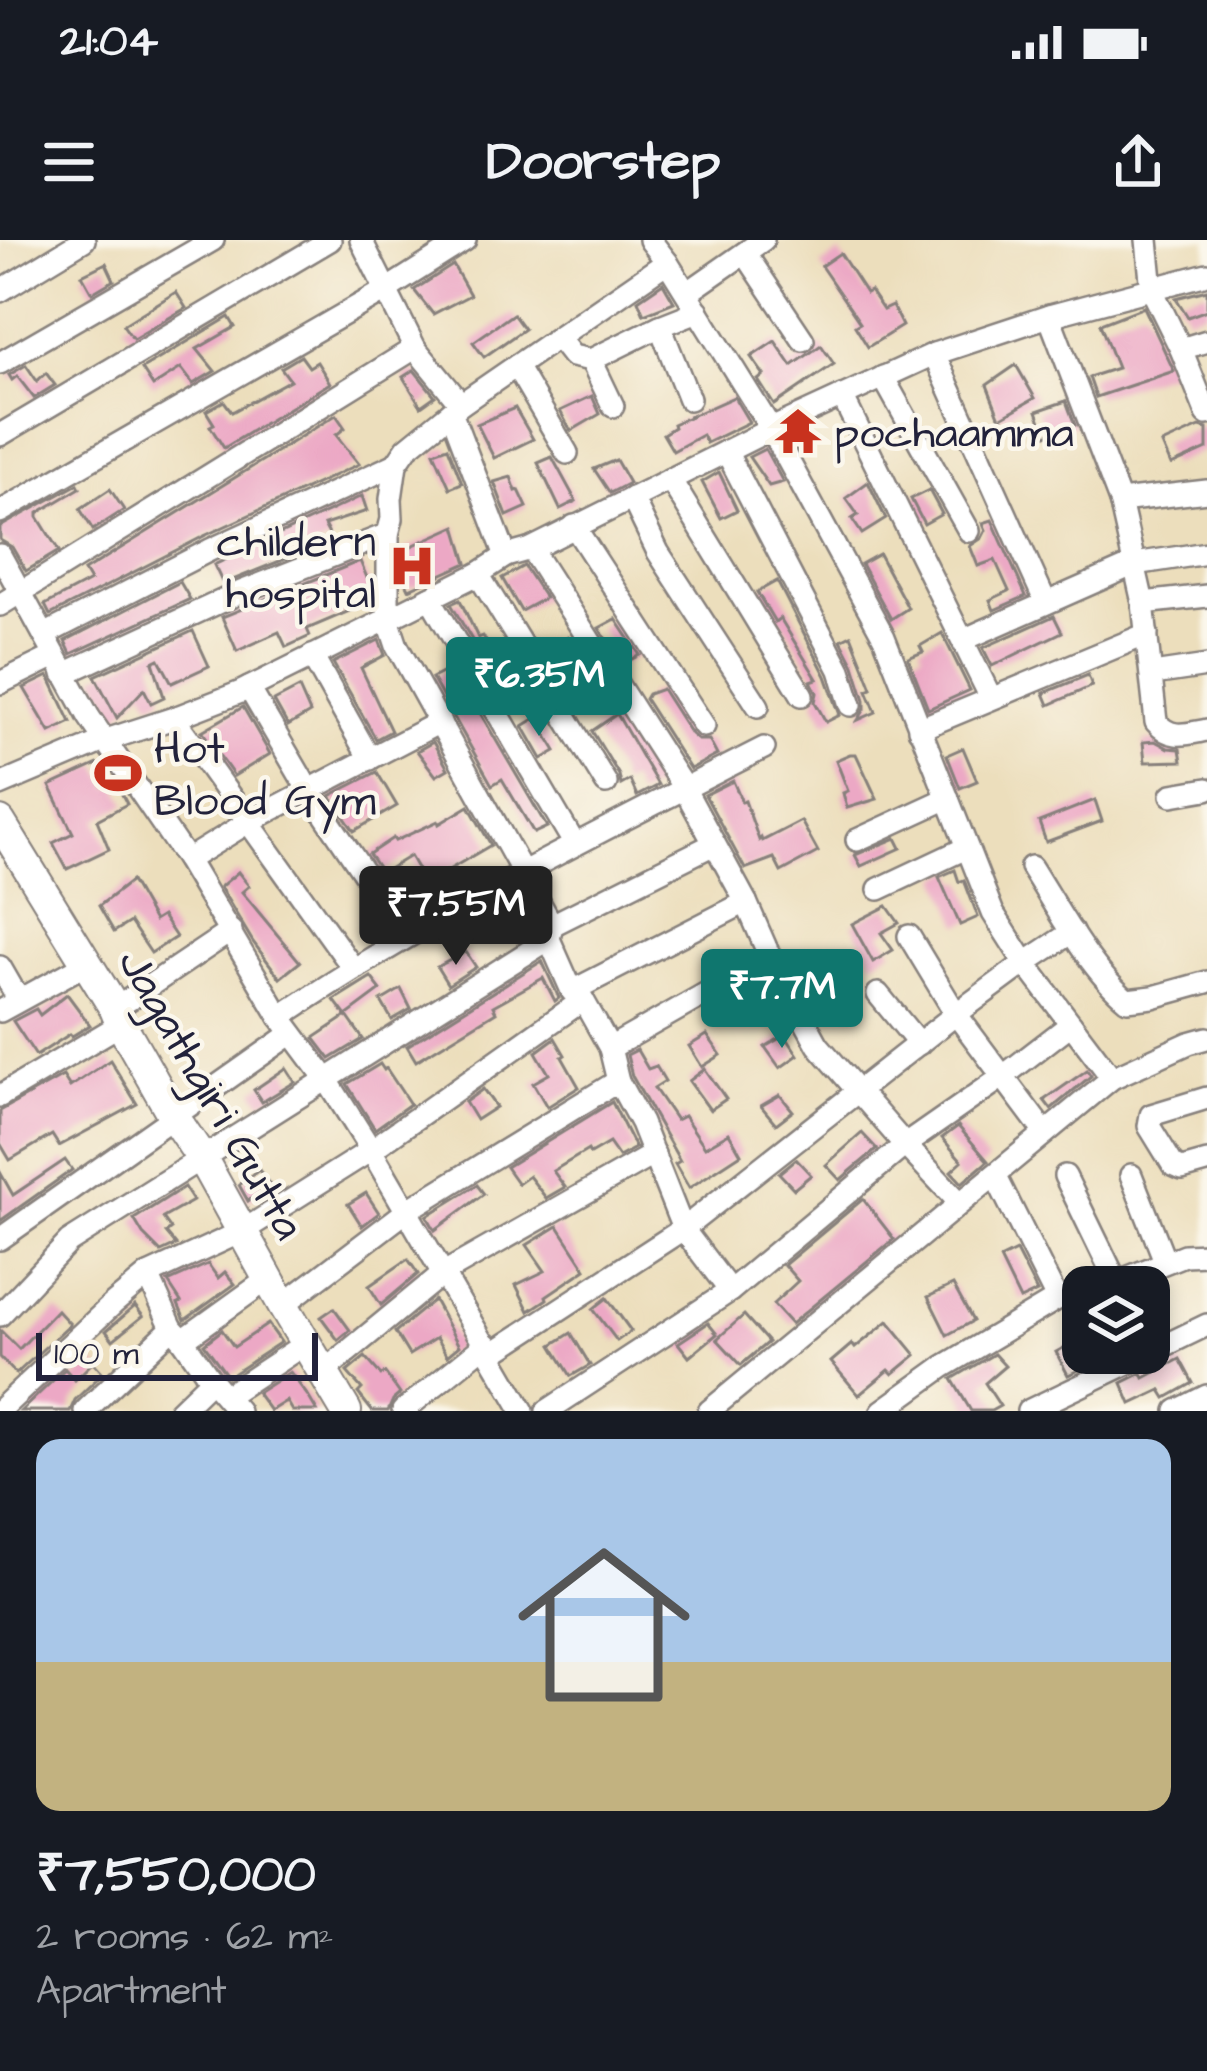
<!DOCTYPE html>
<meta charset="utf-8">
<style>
body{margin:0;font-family:"Architects Daughter",sans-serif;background:#242831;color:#f1f3f6;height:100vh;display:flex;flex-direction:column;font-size:45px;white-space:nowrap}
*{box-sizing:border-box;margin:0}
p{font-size:39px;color:#9ea1a6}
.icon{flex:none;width:66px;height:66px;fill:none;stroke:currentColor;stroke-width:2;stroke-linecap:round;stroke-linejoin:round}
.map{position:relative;height:1171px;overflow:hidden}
.details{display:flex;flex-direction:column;background:#171b24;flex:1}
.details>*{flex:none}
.tools{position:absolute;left:1062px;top:1026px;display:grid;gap:24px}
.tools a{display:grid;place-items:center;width:108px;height:108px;border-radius:24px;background:#171b24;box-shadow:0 6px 18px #0003;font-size:60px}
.scale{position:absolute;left:36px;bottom:30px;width:282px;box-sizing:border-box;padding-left:12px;border:6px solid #22223b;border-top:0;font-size:33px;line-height:42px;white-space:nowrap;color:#22223b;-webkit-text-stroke:9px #fbf7ec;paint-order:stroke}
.price{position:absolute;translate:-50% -102px;padding:0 27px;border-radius:12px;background:#0f766e;color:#fff;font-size:39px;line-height:78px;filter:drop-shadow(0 3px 6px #0008)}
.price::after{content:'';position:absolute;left:50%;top:72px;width:36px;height:27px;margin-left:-18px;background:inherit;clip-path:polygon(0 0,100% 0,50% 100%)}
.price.on{background:#222;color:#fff}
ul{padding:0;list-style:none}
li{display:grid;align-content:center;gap:24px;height:636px;padding:0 36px}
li+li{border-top:3px solid #363941}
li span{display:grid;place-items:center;height:372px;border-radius:24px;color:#555}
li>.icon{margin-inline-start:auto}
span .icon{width:216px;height:216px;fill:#fffc;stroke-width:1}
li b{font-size:51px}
.status{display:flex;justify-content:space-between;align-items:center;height:84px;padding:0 60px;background:#171b24;direction:ltr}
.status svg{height:33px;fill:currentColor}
header{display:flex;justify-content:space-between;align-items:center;height:156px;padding:0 36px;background:#171b24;font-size:54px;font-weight:800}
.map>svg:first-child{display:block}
.building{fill:#eca8c5}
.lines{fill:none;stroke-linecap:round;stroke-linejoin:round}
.street-casing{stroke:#87807c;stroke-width:26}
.secondary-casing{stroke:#87807c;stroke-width:34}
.street{stroke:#fff;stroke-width:21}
.secondary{stroke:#fff;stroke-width:30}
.labels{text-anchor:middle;stroke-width:9;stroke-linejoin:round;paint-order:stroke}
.poi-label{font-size:45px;fill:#22223b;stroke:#fbf7ec;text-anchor:start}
.street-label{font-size:45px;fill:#22223b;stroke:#fbf7ec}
</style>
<div class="status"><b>21:04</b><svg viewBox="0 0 49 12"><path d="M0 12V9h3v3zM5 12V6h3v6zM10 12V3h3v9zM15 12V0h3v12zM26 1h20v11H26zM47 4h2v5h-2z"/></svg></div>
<header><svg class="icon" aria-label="menu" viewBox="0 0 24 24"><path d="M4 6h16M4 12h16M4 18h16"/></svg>Doorstep<svg class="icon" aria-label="share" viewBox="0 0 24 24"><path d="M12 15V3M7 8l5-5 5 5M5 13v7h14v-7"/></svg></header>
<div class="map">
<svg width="1207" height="1171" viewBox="0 0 1207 1171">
<rect width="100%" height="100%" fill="#fbf7ec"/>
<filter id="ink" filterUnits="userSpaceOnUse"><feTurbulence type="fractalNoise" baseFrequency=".00833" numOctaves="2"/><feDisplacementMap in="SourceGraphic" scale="24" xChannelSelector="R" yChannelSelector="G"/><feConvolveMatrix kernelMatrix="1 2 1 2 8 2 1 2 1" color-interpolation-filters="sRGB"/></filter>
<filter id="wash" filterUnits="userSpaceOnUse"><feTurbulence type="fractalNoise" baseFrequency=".004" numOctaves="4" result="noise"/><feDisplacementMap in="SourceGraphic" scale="48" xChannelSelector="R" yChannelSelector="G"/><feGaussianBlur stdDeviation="2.7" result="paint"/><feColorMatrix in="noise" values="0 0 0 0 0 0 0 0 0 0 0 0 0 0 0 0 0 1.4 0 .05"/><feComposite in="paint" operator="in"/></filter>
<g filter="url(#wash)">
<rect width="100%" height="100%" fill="#ecdebc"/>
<g id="blocks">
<!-- building -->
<g class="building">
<path d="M840 13 866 53 870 51 883 70 892 66 902 86 868 107 855 86 860 83 821 26Z"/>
<path d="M106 23 114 40 92 53 82 35Z"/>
<path d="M453 25 470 55 433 74 414 50Z"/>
<path d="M663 43 674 62 644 74 638 60Z"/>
<path d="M1207 50V70L1188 77 1176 58Z"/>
<path d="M176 52 186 68 133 99 123 85Z"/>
<path d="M1144 67 1174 131 1096 157 1089 137 1117 128 1100 84Z"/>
<path d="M513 74 524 89 484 117 473 102Z"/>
<path d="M229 77 235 87 197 109 215 131 193 144 181 128 153 146 142 129Z"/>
<path d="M775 101 792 126 821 105 834 124 774 165 758 140 764 135 751 117Z"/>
<path d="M301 116 309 127 317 122 330 143 224 208 210 186 214 184 206 171 224 161 232 172 290 140 281 128Z"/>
<path d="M26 125 37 141 46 133 55 145 34 158 17 136 12 140 9 135Z"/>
<path d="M1016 125 1035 158 1000 178 987 145Z"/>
<path d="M414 130 435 156 421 166 403 137Z"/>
<path d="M592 156 600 174 571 191 560 171Z"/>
<path d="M734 157 749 182 706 203 702 195 673 211 663 194 674 187 673 184Z"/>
<path d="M1066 161 1075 185 1046 195 1037 171Z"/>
<path d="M515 168 533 199 494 218 477 184Z"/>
<path d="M336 175 345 188 336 195 359 224 204 296 50 375 45 365 90 341 84 331Z"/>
<path d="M1200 187 1207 189V209L1171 225 1162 204Z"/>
<path d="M448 207 462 243 450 248 434 212Z"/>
<path d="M765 209 783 242 769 246 749 217Z"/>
<path d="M552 217 576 261 560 269 538 223Z"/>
<path d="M616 220 629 243 610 253 594 229Z"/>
<path d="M719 232 737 270 721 278 702 242Z"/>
<path d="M511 237 516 251 519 250 527 267 507 276 494 242Z"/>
<path d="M868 242 886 279 862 294 852 279 858 275 846 258Z"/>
<path d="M78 244 80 248 38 273V277L59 311 26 331 12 307 0 300V287Z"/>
<path d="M110 249 124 270 93 290 80 269Z"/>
<path d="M929 250 942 274 924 284 911 259Z"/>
<path d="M362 256 367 271 324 285 332 300 223 344 214 325Z"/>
<path d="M992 280 1026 356 994 370 990 360 1009 351 995 320 978 326 970 306 982 298 986 290 983 283Z"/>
<path d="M456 286 467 323 409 349 403 336V310Z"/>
<path d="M879 314 908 368 891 379 861 324Z"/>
<path d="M360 321 373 352V361L307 389 310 396 286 407 279 392 237 411 222 377Z"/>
<path d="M524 326 545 358 521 371 502 338Z"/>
<path d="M777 341 826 436 840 475 826 482 815 462 817 453 811 441 817 439 780 378 775 382 757 352Z"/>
<path d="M180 342 190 359 71 414 65 401Z"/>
<path d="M460 360 478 398 483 396 500 424 492 429 495 435 493 436 451 364Z"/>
<path d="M1054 376 1062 392 992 426 983 408Z"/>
<path d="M616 379 640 415 622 424 599 388Z"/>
<path d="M193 391 209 426 172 443 159 419 153 422 164 457 151 463 144 449 117 478 95 436Z"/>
<path d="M942 393 970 450 928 469 908 418 923 412 920 406Z"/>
<path d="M851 395 872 448 867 450 876 472 858 480 865 469V460L854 425 841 400Z"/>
<path d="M568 397 592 431 564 445 543 412Z"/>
<path d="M379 400 385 415 361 428 391 491 376 499 333 423Z"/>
<path d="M453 427 547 587 534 593 502 539 492 545 432 438Z"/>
<path d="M1088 435 1092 446 1049 465 1044 453Z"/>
<path d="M49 436 71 482 50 492 24 448Z"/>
<path d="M299 448 310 473 288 486 274 461Z"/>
<path d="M662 449 691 494 698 500H709L717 515 690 529 645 459 648 454Z"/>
<path d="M243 467 270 514 234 536 202 491Z"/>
<path d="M617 474 658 545 637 556 630 540 621 545 619 535 592 491Z"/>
<path d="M536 478 556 511 542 519 523 486Z"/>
<path d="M1155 501 1168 508 1180 509 1182 521 1145 522 1143 502Z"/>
<path d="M433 502 448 529 436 536 417 511Z"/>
<path d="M963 508 977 541 960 548 947 515Z"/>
<path d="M850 514H856L877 559 847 568 843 553 848 551 836 520Z"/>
<path d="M98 524 110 548 117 545 127 564 97 580 109 609 67 629 53 603 73 593 50 546Z"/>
<path d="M377 532 397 566 354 591 330 556Z"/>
<path d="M733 541 742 562 745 561 759 600 761 598 762 601 801 581 818 612 781 632 774 618 745 629 705 555Z"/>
<path d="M1095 560 1102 581 1046 602 1039 582Z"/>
<path d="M469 566 491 605 440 635 425 642 410 616 382 633 369 614 393 598 395 601 438 581 439 584Z"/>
<path d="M896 598 901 608 861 626 855 615Z"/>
<path d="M955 630 959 642 964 640 978 677 960 685 939 637Z"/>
<path d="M238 632 249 646 242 652 300 722 280 738 253 702 220 647Z"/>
<path d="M131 641 154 681 162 676 176 697 151 713 130 682 114 692 99 666Z"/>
<path d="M517 653 536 689 517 701 507 683 510 682 498 663Z"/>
<path d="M887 666 899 683 881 693 893 710 873 722 852 684Z"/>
<path d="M466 712 476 727 448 745 437 727Z"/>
<path d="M542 721 559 758 555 761 543 738 493 766 496 772 416 821 407 806Z"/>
<path d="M371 737 381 750 346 776 334 760Z"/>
<path d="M401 749 411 769 392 780 381 761Z"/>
<path d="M739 752 750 773 732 782 721 762Z"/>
<path d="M67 754 90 785 72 796 70 794 36 816 13 781 36 769 40 775Z"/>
<path d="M347 776 363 799 330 819 314 798Z"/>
<path d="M707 795 721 815 702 827 689 806Z"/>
<path d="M785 795 798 815 780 828 765 807Z"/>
<path d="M555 798 565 815 562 817 579 847 547 867 533 843 549 834 536 812Z"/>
<path d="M637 810 648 829 656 826 665 841 654 848 676 880 684 876 705 907 729 893 741 914 689 948 675 924 680 921 632 836 627 815Z"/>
<path d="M110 820 137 864 59 906 52 895 10 920 0 903V871L63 836 70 847Z"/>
<path d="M380 824 384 830 386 828 410 864 375 889 347 844Z"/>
<path d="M286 828 295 842 262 862 254 850Z"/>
<path d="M705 829 726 859 710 870 689 841Z"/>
<path d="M1087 830 1091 836 1051 869 1044 860Z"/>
<path d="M483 849 496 867 476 880 465 862Z"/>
<path d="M780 855 793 871 776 884 761 866Z"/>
<path d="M612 862 635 908 619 917 609 903 590 914 588 910 553 931 565 947 546 958 529 936 518 944 506 927Z"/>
<path d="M958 886 988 921 962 943 951 931 962 921 942 898Z"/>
<path d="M862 893 877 909 840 940 826 925Z"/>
<path d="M796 919 811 935 794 949 779 933Z"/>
<path d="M65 920 72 930 0 981V932L13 955Z"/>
<path d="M259 930 270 945 248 961 239 945Z"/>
<path d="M477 945 484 954 435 990 427 976Z"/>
<path d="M184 947 193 961 163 978 171 989 166 993 176 1005 161 1012 143 994 134 979Z"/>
<path d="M366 953 379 973 362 986 348 964Z"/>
<path d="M863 959 894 999 791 1084 773 1064 798 1041 784 1025Z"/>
<path d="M558 986 586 1029 546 1056 547 1059 529 1071 516 1045 545 1031 527 1005Z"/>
<path d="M1016 1011 1037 1052 1020 1060 1000 1019Z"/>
<path d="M408 1019 418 1034 381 1065 369 1046Z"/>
<path d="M208 1024 218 1038 225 1032 235 1044 185 1080 178 1064 181 1062 168 1042Z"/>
<path d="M953 1045 973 1081 947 1095 928 1057Z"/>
<path d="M607 1058 631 1091 617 1101 593 1069Z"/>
<path d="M434 1060 459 1106 447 1116 436 1098 409 1115 395 1092Z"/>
<path d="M135 1066 143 1076 113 1100 106 1091Z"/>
<path d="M334 1068 350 1090 338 1100 321 1077Z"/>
<path d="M57 1070 70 1084 16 1134 0 1117V1090L19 1109Z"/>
<path d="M744 1075 768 1102 741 1125 717 1099Z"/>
<path d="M888 1081 916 1115 893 1134 889 1130 859 1155 831 1122 852 1104 855 1108Z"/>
<path d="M708 1083 717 1094 689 1117 678 1103Z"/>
<path d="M268 1084 281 1102 228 1137 204 1104 222 1090 234 1107Z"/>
<path d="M571 1093 590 1125 571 1136 552 1105Z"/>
<path d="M1078 1100 1091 1124 1068 1135 1056 1112Z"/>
<path d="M994 1114 1005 1126 985 1143 1000 1166 991 1171H971L952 1139Z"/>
<path d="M365 1117 381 1135 385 1133 400 1154 393 1160 388 1171H372L358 1153 362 1149 347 1132Z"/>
<path d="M1180 1119 1193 1143 1166 1158 1161 1150 1131 1164 1122 1143 1142 1133 1144 1138Z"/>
<path d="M93 1122 103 1133 75 1160 70 1171H21L65 1129 75 1140Z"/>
<path d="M290 1132 308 1156 317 1171H292L286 1161 270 1171 257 1153Z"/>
</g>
</g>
</g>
<g filter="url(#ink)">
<use href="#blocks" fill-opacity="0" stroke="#87807c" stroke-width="3"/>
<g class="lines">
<defs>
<g id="street">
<path d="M361 0 415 108 461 164"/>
<path d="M650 0 667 22 771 189 884 397 993 673 1025 723 1112 838"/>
<path d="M1147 0 1152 50 1181 109 1207 174"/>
<path d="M745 13 803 100"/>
<path d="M667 22 461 164 407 208 396 224 391 259 392 279 388 294V379L397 406 552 685 549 699 572 751 583 760 610 808 618 841 641 883 683 989 730 1051"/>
<path d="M0 51 84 0"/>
<path d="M687 53 763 0"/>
<path d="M1049 76 1120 261 1143 363 1156 482C1171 500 1186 494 1207 490"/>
<path d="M660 86 689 159"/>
<path d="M558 98 572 116 591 120 660 86 698 71"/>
<path d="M1181 109 1207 101"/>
<path d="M934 114 1046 363"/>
<path d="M591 120 613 166"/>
<path d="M0 123 213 0"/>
<path d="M516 126 567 213"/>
<path d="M883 137 969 291"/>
<path d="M842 156 991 458"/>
<path d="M451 172 506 316"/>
<path d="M0 195 330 0"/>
<path d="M726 211 840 430 851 465"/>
<path d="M670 239 802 455"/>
<path d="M632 258 658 312 758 466"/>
<path d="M1120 261 1207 251"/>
<path d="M0 272 386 50 465 0"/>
<path d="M574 286 704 486"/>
<path d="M531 309 684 548 746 662 770 717 818 805 905 905 960 963"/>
<path d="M0 315 89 477 187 620 280 777 327 840 371 910 523 1171"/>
<path d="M478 334 606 543"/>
<path d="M430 358 574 603"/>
<path d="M1143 363 1207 356"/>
<path d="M0 365 415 108"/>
<path d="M44 395 210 310 396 224"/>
<path d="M963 400 1135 324 1207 313"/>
<path d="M312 416 370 519"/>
<path d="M64 434 241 352 388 294"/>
<path d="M1153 434 1207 426"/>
<path d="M0 443 55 416"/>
<path d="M249 448 312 556 382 660"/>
<path d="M174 478 353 728"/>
<path d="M919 489 1147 394"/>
<path d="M0 545 106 500 174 478 241 452 478 334 506 316 531 309 771 189 934 114 1049 76 1207 34"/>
<path d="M1172 555 1207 549"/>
<path d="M857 600 948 558"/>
<path d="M187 620 250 581 440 482"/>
<path d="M1031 627C1057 668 1090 730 1127 760L1153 757 1207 742"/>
<path d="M879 649 966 608"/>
<path d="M552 685 714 604"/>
<path d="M909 696 956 774 1045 893"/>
<path d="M0 727 19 760"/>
<path d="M572 751 746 662"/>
<path d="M878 754 919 804"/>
<path d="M115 769 231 691"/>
<path d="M0 771 86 724"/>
<path d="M280 777C434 673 599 592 764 508"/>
<path d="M610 808 770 717"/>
<path d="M0 856 121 784"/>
<path d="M1207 858 1151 875 1149 886 1173 925 1182 929 1207 922"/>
<path d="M995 935 1057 1059"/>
<path d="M1131 935 1165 1021"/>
<path d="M1065 936 1117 1043"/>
<path d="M0 999 291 794"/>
<path d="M148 1035 172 1088 183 1100 211 1140 238 1171"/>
<path d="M1104 1047 1184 1015 1207 1014"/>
<path d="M283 1065 408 970 618 841"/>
<path d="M0 1075 69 1002 549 699"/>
<path d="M183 1100 268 1039"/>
<path d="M1149 1113 1207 1085"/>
<path d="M491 1114 683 989 956 774 1025 723 1072 692"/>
<path d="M323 1132 442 1034 654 914"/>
<path d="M226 1156 306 1103"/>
<path d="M0 1170 113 1064 148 1035 241 992 371 910 583 760"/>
<path d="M85 1171 172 1088"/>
<path d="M179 1171 211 1140"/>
<path d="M403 1171 486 1104"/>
<path d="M547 1171 730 1051 905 905 1001 838 1071 784"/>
<path d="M709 1171 1112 838 1189 803 1207 798"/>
<path d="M882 1171 943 1127 1057 1059 1083 1052"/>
<path d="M1028 1171 1149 1113"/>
<path d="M1177 1171 1207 1156"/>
</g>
<path id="secondary" d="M0 582 115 769 121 784 174 877 201 917 283 1065 346 1171"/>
</defs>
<!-- street casing -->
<use href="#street" class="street-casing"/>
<!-- secondary casing -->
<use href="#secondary" class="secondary-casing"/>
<!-- street -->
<use href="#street" class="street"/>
<!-- secondary -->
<use href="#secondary" class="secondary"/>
</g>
</g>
<!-- icons -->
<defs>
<symbol id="temple-bare" viewBox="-9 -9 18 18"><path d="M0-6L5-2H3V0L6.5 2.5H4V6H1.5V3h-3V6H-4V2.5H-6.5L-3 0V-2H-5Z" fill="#c8321e" stroke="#fbf7ec" stroke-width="2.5" paint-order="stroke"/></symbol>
<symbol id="hospital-bare" viewBox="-9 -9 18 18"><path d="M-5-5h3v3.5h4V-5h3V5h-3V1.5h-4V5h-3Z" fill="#c8321e" stroke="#fbf7ec" stroke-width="2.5" paint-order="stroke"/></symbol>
<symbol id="stadium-bare" viewBox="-9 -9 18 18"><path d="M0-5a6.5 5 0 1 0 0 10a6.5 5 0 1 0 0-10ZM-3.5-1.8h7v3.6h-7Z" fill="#c8321e" stroke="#fbf7ec" stroke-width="2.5" paint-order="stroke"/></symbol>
</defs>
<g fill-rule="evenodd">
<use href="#temple-bare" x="765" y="158" width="66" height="66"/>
<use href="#hospital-bare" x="379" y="293" width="66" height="66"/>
<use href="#stadium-bare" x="85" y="500" width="66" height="66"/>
</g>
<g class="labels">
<!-- poi labels -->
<g class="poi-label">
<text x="834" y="207">pochaamma</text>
<text x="376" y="316" text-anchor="end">childern<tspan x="376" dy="52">hospital</tspan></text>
<text x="154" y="523">Hot<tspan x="154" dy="52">Blood Gym</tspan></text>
</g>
<!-- street labels -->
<g class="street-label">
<text transform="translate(213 853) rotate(60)" y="16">Jagathgiri Gutta</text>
</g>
</g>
</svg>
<div class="tools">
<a><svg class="icon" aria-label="layers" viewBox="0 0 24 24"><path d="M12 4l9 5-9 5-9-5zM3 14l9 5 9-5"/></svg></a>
</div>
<div class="scale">100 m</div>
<b class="price" style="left:539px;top:499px">₹6.35M</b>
<b class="price on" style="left:456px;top:728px">₹7.55M</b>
<b class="price" style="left:782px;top:811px">₹7.7M</b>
</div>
<section class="details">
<ul>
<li><span style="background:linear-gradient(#a9c7e8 60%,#c2b280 0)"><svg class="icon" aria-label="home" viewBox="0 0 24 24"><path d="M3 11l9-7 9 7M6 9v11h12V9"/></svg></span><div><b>₹7,550,000</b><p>2 rooms · 62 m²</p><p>Apartment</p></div></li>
</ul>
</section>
